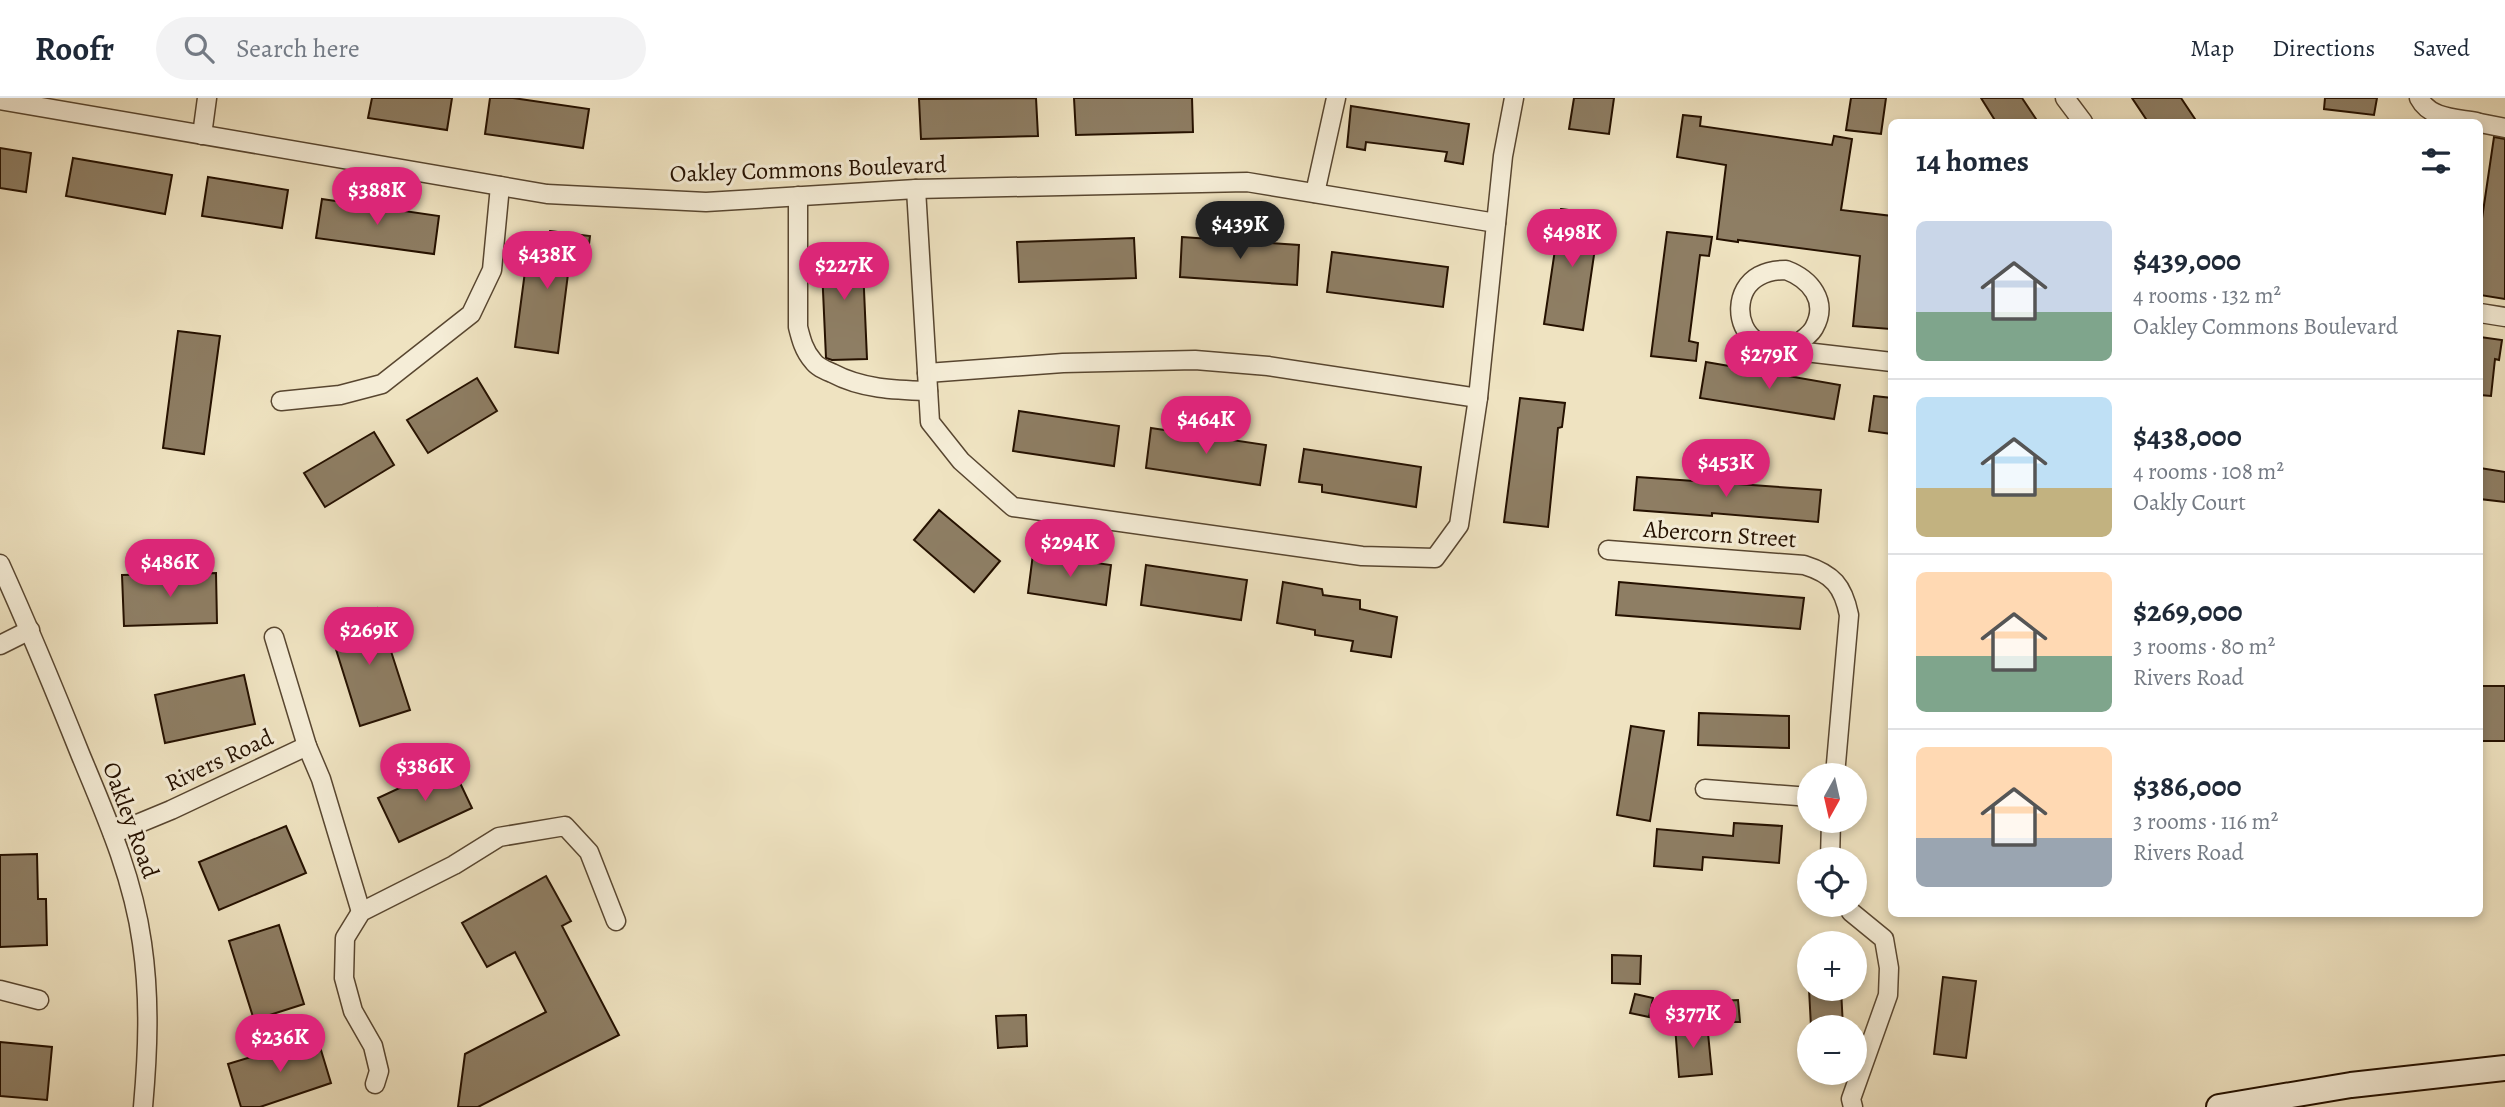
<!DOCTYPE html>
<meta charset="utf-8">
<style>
body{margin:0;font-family:Alegreya,serif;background:#f2f2f3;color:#1f2937;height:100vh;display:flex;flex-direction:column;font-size:26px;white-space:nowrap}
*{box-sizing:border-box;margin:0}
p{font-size:23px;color:#747a83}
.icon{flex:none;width:38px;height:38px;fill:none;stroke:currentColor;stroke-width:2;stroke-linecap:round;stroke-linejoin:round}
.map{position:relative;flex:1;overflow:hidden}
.panel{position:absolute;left:1888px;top:21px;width:595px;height:798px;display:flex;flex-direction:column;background:#fff;border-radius:10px;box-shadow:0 4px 10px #0003}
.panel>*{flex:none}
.needle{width:46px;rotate:188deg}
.buttons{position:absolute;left:1797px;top:665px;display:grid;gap:14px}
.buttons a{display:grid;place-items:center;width:70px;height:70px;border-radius:50%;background:#fff;box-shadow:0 4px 10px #0003;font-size:35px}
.price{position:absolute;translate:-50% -60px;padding:0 16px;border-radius:24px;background:#db2777;color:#fff;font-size:23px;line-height:46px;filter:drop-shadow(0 2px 4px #0008)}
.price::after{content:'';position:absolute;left:50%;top:42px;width:21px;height:16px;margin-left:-10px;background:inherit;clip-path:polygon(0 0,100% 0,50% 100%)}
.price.selected{background:#222;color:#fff}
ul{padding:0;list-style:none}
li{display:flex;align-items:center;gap:21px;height:175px;padding:0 28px}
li+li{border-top:2px solid #e0e1e3}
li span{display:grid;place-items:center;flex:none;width:196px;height:140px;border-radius:10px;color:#555}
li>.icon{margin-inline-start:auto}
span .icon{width:84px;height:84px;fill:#fffc;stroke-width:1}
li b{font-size:30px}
h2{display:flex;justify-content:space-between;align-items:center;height:84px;padding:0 28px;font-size:30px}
header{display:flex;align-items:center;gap:42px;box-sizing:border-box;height:98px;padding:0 35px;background:#fff;border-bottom:2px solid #e0e1e3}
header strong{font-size:33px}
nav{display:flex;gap:38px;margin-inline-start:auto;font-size:24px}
.search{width:490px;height:63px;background:#f2f2f3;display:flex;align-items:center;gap:18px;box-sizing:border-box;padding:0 24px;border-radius:38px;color:#747a83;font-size:26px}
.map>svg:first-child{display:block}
.building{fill:#8e7e64;stroke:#251100;stroke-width:2}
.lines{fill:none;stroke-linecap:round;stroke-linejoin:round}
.street-casing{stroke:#584630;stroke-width:21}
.secondary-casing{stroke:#251100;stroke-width:28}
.street{stroke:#f5edd7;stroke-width:18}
.secondary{stroke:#f5edd7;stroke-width:24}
.labels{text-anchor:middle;stroke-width:6;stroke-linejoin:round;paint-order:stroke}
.street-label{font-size:24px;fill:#251100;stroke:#f5edd7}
</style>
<header>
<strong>Roofr</strong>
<div class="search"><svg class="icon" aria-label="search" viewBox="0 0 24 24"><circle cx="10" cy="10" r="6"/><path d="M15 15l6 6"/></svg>Search here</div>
<nav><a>Map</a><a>Directions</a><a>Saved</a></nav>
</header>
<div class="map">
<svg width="2505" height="1009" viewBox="0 0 2505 1009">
<rect width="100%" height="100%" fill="#efe3c1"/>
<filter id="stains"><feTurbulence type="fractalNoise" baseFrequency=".00286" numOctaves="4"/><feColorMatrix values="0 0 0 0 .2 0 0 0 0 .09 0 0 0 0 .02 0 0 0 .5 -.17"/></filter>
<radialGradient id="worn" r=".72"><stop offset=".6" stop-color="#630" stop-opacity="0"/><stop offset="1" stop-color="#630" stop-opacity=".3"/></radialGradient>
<!-- building -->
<g class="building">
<path d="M372 0H452L447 32 368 20Z"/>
<path d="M490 0H513L589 11 583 50 485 36Z"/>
<path d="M1036 0 1038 38 921 41 919 1Z"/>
<path d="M1074 0H1192L1193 34 1076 37Z"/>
<path d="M1574 0H1614L1609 36 1569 31Z"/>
<path d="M1851 0H1886L1881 36 1846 32Z"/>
<path d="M1981 0H2022L2038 24H1996Z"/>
<path d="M2132 0H2181L2197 24H2148Z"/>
<path d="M2325 0H2377L2374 17 2324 11Z"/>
<path d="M1351 8 1469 26 1463 66 1445 63 1447 54 1366 44 1365 52 1347 49Z"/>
<path d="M1683 17 1701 19 1700 28 1832 47 1834 38 1852 41 1841 112 1892 118 1890 231 1853 228 1860 158 1738 142V144L1717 141 1726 67 1677 59Z"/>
<path d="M2494 39 2505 41V201L2480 197V134Z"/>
<path d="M0 50 31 55 26 94 0 90Z"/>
<path d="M73 60 172 77 165 116 66 98Z"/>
<path d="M208 79 288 92 282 130 202 118Z"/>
<path d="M322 101 439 118 434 156 316 140Z"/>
<path d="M1561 111 1600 116 1583 232 1544 226Z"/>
<path d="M550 133 590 138 587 162 570 160 558 255 515 249 528 151 547 153Z"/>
<path d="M1667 134 1712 139 1709 158 1700 157 1689 243 1698 245 1696 263 1651 258Z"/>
<path d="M1182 139 1299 147 1297 187 1180 179Z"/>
<path d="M1134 140 1136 180 1019 184 1017 144Z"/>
<path d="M862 146 867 261 832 262 826 260 821 148Z"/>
<path d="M1332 154 1448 169 1443 209 1327 194Z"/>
<path d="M178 233 220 238 204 356 163 350Z"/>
<path d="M2480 239 2502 242 2499 262 2495 261 2491 298 2480 297Z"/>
<path d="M1706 264 1840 287 1834 321 1700 300Z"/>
<path d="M477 280 497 313 428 355 407 322Z"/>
<path d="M1874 298 1892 300V336L1869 333Z"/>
<path d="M1520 300 1565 305 1562 329 1558 330 1548 429 1504 424Z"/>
<path d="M1019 313 1119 328 1114 368 1013 353Z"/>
<path d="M1151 330 1266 347 1260 387 1146 370Z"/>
<path d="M374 334 394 367 325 409 304 375Z"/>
<path d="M1304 351 1421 369 1416 409 1322 394V387L1299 384Z"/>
<path d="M2480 370 2505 374V404L2480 401Z"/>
<path d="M1637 379 1821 392 1818 424 1712 415V418L1634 412Z"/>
<path d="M939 412 1000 463 974 494 914 442Z"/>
<path d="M1033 456 1111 467 1106 507 1028 495Z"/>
<path d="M1146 467 1247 482 1241 522 1141 507Z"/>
<path d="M216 475 217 525 124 528 122 477Z"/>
<path d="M1283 484 1322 491 1323 497 1360 502V511L1397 519 1391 559 1351 553 1353 543 1315 537V532L1277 525Z"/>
<path d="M1619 484 1804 500 1800 531 1616 517Z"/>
<path d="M377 510 410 612 360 628 328 526Z"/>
<path d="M244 577 255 626 165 645 155 597Z"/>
<rect x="2480" y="588" width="25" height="55"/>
<path d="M1699 615 1789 618V650L1698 647Z"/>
<path d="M1631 628 1664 633 1650 723 1617 717Z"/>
<path d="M451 666 472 710 399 744 378 700Z"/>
<path d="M1734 725 1782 728 1779 765 1703 759 1702 772 1654 768 1657 731 1733 738Z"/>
<path d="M286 728 306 775 219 812 199 764Z"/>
<path d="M37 756 38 801H46L47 847 0 849V757Z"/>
<path d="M546 778 571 823 562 828 619 937 478 1009H458L465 956 546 914 515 854 487 869 462 825Z"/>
<path d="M279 827 304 906 254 922 229 843Z"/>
<path d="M1612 857 1641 858 1640 886 1612 885Z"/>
<path d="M1943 879 1976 883 1966 960 1934 956Z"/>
<path d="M1809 891H1841L1843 929H1811Z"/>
<path d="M1635 896 1653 900 1649 919 1630 915Z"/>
<path d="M1738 902 1740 924H1718L1716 903Z"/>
<path d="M1026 917 1027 948 998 950 996 918Z"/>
<path d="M1707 925 1712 976 1679 979 1675 928Z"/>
<path d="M317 939 331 985 260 1009H241L228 966Z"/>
<path d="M0 944 52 949 47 1002 0 998Z"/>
</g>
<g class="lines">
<defs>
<g id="street">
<path d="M2065 0 2083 24"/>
<path d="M2419 0C2430 21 2456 20 2477 24"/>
<path d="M0 2 547 96 706 104 916 91 1247 84 1496 125"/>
<path d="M2480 25 2505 30"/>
<path d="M202 37 207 0"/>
<path d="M916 91 930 324 961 363 1013 409 1362 458 1435 460 1459 427 1478 300 1503 58 1514 0"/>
<path d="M1315 95 1336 0"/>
<path d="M798 98V229C801 241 804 253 813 263 817 269 825 272 832 275 862 291 894 292 928 293"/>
<path d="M1786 172C1810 181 1829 203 1814 230 1809 239 1796 246 1788 252 1778 250 1764 249 1756 243 1734 228 1735 191 1759 178 1768 173 1776 172 1786 172Z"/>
<path d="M2480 215 2505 219"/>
<path d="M1788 252 1892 264"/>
<path d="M927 275 1063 265 1195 262 1268 268 1478 300"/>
<path d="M281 303 340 297 382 286 471 216 492 172 500 88"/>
<path d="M1608 452 1804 467C1833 476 1843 488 1849 517L1835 677"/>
<path d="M0 466C29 530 55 593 81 658 106 718 133 779 142 845 150 900 148 953 143 1009"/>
<path d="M274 539 307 648 321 681 361 814"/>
<path d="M0 547 30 532"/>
<path d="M1705 691 1810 699"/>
<path d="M113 736 171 712 307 648"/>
<path d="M1830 761 1831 723"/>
<path d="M1847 807 1851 814 1884 841 1889 870 1888 897 1851 1001 1853 1009"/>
<path d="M0 892 39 902"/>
<path d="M375 986 379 973 373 948 353 913 344 880 345 840 361 814 454 767 499 739 565 728 589 754 616 823"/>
</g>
<path id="secondary" d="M2219 1009 2351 987 2505 970"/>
</defs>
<!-- street casing -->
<use href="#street" class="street-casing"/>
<!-- secondary casing -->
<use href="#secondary" class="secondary-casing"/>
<!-- street -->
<use href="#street" class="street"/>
<!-- secondary -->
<use href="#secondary" class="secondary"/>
</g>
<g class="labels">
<!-- street labels -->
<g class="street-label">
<text transform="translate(808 71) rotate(-2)" y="8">Oakley Commons Boulevard</text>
<text transform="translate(1720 436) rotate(4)" y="8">Abercorn Street</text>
<text transform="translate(219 662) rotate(-25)" y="8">Rivers Road</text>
<text transform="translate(131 722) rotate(70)" y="8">Oakley Road</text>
</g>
</g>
<rect width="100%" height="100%" filter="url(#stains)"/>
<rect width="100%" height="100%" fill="url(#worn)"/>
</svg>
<div class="buttons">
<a><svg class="needle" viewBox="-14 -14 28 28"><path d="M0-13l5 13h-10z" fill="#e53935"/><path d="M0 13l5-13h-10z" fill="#747a83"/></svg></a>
<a><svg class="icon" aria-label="locate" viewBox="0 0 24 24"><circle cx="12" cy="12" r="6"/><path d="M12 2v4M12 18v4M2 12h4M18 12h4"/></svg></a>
<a>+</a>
<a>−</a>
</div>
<b class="price" style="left:377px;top:129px">$388K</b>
<b class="price selected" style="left:1240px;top:163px">$439K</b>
<b class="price" style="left:1572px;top:171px">$498K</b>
<b class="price" style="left:547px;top:193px">$438K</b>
<b class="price" style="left:844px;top:204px">$227K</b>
<b class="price" style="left:1769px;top:293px">$279K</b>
<b class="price" style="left:1206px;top:358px">$464K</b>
<b class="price" style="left:1726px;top:401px">$453K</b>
<b class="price" style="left:1070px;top:481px">$294K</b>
<b class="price" style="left:170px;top:501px">$486K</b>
<b class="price" style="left:369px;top:569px">$269K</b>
<b class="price" style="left:425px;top:705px">$386K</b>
<b class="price" style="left:1693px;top:952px">$377K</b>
<b class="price" style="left:280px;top:976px">$236K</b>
<section class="panel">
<h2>14 homes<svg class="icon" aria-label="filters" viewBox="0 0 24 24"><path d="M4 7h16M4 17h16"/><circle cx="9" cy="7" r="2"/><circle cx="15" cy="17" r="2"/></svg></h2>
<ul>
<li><span style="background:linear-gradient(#c9d6e8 65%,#7fa58c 0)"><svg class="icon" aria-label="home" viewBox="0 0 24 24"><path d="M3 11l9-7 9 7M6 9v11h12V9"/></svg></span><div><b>$439,000</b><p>4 rooms · 132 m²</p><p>Oakley Commons Boulevard</p></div></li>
<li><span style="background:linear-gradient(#bfe0f5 65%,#c2b280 0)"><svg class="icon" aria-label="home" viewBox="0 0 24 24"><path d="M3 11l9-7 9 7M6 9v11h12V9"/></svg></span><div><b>$438,000</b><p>4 rooms · 108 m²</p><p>Oakly Court</p></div></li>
<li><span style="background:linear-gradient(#ffd9b3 60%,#7fa58c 0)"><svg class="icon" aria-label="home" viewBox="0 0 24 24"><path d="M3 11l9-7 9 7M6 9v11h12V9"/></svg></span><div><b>$269,000</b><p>3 rooms · 80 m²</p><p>Rivers Road</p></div></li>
<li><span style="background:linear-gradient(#ffd9b3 65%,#9aa5b1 0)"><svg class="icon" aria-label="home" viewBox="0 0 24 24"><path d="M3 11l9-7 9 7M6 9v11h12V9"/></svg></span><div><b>$386,000</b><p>3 rooms · 116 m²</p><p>Rivers Road</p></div></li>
</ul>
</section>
</div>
